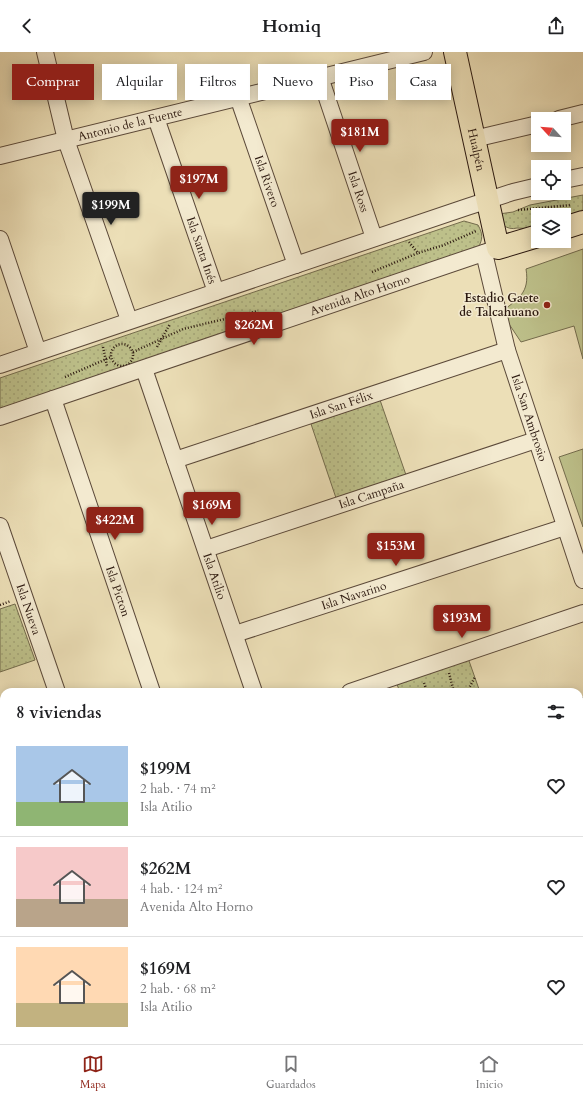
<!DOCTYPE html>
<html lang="es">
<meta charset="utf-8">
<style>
body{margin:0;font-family:Cardo,serif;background:#f2f2f2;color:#202124;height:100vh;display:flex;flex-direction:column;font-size:15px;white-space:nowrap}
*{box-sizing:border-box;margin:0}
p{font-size:13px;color:#757577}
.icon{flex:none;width:22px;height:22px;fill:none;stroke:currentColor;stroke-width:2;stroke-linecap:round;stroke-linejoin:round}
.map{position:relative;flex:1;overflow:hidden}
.panel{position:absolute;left:0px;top:636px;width:583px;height:356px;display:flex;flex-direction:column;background:#fff;border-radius:12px 12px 0 0;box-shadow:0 2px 10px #0003}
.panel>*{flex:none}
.top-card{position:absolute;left:12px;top:12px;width:559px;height:36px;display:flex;gap:8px}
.needle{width:26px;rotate:296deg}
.fabs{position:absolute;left:531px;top:60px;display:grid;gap:8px}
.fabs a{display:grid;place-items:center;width:40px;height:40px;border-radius:0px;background:#fff;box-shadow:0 2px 10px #0003;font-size:20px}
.price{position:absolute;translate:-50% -34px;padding:0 9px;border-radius:4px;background:#8f2418;color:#fff;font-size:13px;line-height:26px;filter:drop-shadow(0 1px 2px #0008)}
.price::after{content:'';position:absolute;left:50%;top:24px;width:12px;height:9px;margin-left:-6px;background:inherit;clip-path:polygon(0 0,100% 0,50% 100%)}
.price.on{background:#222;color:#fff}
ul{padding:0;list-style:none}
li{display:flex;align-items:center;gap:12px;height:100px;padding:0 16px}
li+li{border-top:1px solid #e0e0e0}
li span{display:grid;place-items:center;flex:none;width:112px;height:80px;border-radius:0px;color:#555}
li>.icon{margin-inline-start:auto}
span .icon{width:48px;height:48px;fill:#fffc;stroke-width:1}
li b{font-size:17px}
h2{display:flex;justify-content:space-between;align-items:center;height:48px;padding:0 16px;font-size:17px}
.chip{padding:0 14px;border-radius:0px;background:#fff;box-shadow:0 2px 10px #0003;font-size:14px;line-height:36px}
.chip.on{background:#8f2418;color:#fff}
header{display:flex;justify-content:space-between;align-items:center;height:52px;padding:0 16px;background:#fff;font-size:18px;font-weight:800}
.menu{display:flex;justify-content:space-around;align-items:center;height:56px;border-top:1px solid #e0e0e0;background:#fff;font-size:11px;color:#757577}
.menu a{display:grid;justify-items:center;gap:2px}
.menu .on{color:#8f2418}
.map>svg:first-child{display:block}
.park{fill:url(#park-dots);stroke:#746c4d}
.pitch{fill:#bdc08a;stroke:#746c4d}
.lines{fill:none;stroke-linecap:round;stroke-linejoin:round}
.minor-casing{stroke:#5c4a3a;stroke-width:18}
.primary-casing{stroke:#2c1910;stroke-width:24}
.path{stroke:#2c1910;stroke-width:2.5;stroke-dasharray:1 2;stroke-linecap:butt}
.minor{stroke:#f3ead0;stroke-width:16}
.primary{stroke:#ecdfb7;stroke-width:22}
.poi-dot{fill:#8f2418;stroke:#f3ead0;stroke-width:1.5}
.labels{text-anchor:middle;stroke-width:3;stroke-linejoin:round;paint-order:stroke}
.street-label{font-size:12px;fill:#2c1910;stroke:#f3ead0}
.poi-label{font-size:12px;font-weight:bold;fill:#2c1910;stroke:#f3ead0;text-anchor:end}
</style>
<header><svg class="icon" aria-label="back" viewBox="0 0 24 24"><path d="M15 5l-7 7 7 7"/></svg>Homiq<svg class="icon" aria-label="share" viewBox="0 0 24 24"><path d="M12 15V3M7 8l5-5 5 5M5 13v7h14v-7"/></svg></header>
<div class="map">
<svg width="583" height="992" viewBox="0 0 583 992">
<defs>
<pattern id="park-dots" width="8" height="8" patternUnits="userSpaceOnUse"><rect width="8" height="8" fill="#bdc08a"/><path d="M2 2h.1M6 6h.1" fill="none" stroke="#a3a476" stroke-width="1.8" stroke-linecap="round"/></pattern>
</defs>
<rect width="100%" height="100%" fill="#ecdfb7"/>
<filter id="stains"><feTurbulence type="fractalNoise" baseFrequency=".005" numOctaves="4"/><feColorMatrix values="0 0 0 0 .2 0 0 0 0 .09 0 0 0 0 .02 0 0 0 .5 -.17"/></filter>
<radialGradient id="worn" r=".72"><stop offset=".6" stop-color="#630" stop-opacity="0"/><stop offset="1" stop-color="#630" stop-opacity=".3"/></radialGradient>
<!-- park -->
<g class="park">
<path d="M583 143V164L564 170V163H538V177L517 176C507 179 498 170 492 163L513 160 530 153Z"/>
<path d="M464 169 478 173C483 182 483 187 478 196L0 359V326Z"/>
<path d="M380 348 406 423 336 446 311 372Z"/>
<path d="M15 552 35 608 0 620V557Z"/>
<path d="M468 606 480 640H400L396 630Z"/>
<path d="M0 850 4 862V905L0 902Z"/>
<path d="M87 988H147L144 992H92Z"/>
</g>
<!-- pitch -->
<g class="pitch">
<path d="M583 197V307L574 274 521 290 501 260C518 247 530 241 526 217Z"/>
<path d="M583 397V475L559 405Z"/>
<path d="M4 793V851L0 840V795Z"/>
</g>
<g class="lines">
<defs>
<g id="minor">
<path d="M45 0 66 88 129 268"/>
<path id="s1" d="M320 25 374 186"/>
<path id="s2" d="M238 45 296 213"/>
<path id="s3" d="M156 66 216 240"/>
<path d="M559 67 583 61"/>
<path d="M474 87 538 72"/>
<path id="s4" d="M0 104 424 0"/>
<path d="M564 128 583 124"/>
<path d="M0 187 38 300"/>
<path id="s5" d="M484 201 507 298 583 528"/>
<path d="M0 313 467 155 513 140 538 134"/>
<path id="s6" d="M144 317 254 640"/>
<path id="s7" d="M53 347 152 640"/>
<path id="s8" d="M0 365 498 196"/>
<path id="s9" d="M175 408 507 298"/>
<path id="s10" d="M0 474 57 640"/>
<path id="s11" d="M206 497 536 388"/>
<path id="s12" d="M235 582 565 475"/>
<path d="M350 640 583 561"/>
<path d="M579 656 583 654"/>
<path d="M0 752 4 762"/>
<path d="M579 757 583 756"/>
<path d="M579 860 583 859"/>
<path d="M0 922 4 926"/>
<path d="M579 952 583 951"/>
<path d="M70 988 74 992"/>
<path d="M406 988 410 992"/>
<path d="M165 992 168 988"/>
<path d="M295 992 299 988"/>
<path d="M474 992 479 988"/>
</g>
<g id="primary">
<path id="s13" d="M455 0 498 196 538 184"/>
<path d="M564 176 583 170"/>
</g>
</defs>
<!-- minor casing -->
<use href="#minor" class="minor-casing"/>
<!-- primary casing -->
<use href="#primary" class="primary-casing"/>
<!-- path -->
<g class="path">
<path d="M518 158 571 153"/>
<path d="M409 190 418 201 444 193 476 179"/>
<path d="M372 220 418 201"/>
<circle cx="122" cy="303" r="11"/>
<path d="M103 295 107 314"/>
<path d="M157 295 170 272"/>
<path d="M133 300 183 277 258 259"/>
<path d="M65 325 111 305"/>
<path d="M0 553 11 549"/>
<path d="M449 621 454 640"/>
<path d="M424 631 427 640"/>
<path d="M467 640 475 625"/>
</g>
<!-- minor -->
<use href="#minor" class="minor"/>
<!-- primary -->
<use href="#primary" class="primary"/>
</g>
<!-- markers -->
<circle class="poi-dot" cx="547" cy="253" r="4"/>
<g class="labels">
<!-- street labels -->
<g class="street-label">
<text dy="4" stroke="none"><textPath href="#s4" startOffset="134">Antonio de la Fuente</textPath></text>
<text dy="4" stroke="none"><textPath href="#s13" startOffset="100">Hualpén</textPath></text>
<text dy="4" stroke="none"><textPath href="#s2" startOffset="89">Isla Rivero</textPath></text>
<text dy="4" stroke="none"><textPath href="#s1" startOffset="121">Isla Ross</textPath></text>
<text dy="4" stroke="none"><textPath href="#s3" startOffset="140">Isla Santa Inés</textPath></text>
<text dy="4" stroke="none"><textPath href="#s8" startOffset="380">Avenida Alto Horno</textPath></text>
<text dy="4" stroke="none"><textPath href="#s9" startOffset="175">Isla San Félix</textPath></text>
<text dy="4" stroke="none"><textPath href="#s5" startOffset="171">Isla San Ambrosio</textPath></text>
<text dy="4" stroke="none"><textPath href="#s11" startOffset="174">Isla Campaña</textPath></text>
<text dy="4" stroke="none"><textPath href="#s6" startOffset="219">Isla Atilio</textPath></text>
<text dy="4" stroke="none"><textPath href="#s7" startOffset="203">Isla Picton</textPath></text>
<text dy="4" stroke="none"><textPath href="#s12" startOffset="125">Isla Navarino</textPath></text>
<text dy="4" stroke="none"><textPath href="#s10" startOffset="88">Isla Nueva</textPath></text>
</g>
<!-- poi labels -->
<g class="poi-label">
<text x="539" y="250">Estadio Gaete<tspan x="539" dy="14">de Talcahuano</tspan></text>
</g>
</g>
<rect width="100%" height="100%" filter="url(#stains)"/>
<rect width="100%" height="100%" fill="url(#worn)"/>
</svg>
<div class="fabs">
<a><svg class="needle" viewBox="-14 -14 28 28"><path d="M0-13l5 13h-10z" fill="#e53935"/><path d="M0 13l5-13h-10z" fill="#757577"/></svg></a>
<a><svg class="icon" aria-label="locate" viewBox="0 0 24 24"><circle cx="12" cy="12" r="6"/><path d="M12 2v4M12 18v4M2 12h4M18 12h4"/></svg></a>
<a><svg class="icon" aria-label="layers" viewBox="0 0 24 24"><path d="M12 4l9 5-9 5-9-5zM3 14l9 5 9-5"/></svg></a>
</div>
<b class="price" style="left:360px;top:101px">$181M</b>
<b class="price" style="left:199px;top:148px">$197M</b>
<b class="price on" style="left:111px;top:174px">$199M</b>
<b class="price" style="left:254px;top:294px">$262M</b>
<b class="price" style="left:212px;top:474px">$169M</b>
<b class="price" style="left:115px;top:489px">$422M</b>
<b class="price" style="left:396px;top:515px">$153M</b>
<b class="price" style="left:462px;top:587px">$193M</b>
<div class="top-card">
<a class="chip on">Comprar</a>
<a class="chip">Alquilar</a>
<a class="chip">Filtros</a>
<a class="chip">Nuevo</a>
<a class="chip">Piso</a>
<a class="chip">Casa</a>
</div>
<section class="panel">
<h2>8 viviendas<svg class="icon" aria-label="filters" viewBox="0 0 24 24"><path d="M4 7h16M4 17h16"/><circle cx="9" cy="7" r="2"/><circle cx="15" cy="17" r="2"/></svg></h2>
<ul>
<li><span style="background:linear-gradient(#a9c7e8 70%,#8fb573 0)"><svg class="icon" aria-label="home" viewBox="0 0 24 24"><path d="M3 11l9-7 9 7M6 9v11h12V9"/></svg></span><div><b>$199M</b><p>2 hab. · 74 m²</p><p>Isla Atilio</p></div><svg class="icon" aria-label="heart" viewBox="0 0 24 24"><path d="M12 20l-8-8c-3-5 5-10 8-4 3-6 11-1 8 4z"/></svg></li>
<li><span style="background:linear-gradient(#f6c9c9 65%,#b9a48a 0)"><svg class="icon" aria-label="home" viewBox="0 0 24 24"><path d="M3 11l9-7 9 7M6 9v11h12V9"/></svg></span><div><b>$262M</b><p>4 hab. · 124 m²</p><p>Avenida Alto Horno</p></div><svg class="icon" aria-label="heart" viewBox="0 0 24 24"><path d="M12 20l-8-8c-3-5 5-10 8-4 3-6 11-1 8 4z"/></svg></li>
<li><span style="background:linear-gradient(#ffd9b3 70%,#c2b280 0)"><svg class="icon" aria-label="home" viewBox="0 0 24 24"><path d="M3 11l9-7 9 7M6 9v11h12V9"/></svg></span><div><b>$169M</b><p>2 hab. · 68 m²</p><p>Isla Atilio</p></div><svg class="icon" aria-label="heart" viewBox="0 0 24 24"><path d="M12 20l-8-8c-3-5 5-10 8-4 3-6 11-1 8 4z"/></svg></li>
</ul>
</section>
</div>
<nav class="menu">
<a class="on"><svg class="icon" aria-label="map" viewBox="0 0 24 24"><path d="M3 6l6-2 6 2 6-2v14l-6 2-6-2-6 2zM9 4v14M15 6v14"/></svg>Mapa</a>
<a><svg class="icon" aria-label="saved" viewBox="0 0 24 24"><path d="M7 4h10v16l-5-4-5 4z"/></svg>Guardados</a>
<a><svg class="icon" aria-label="home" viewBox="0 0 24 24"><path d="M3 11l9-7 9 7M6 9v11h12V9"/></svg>Inicio</a>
</nav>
